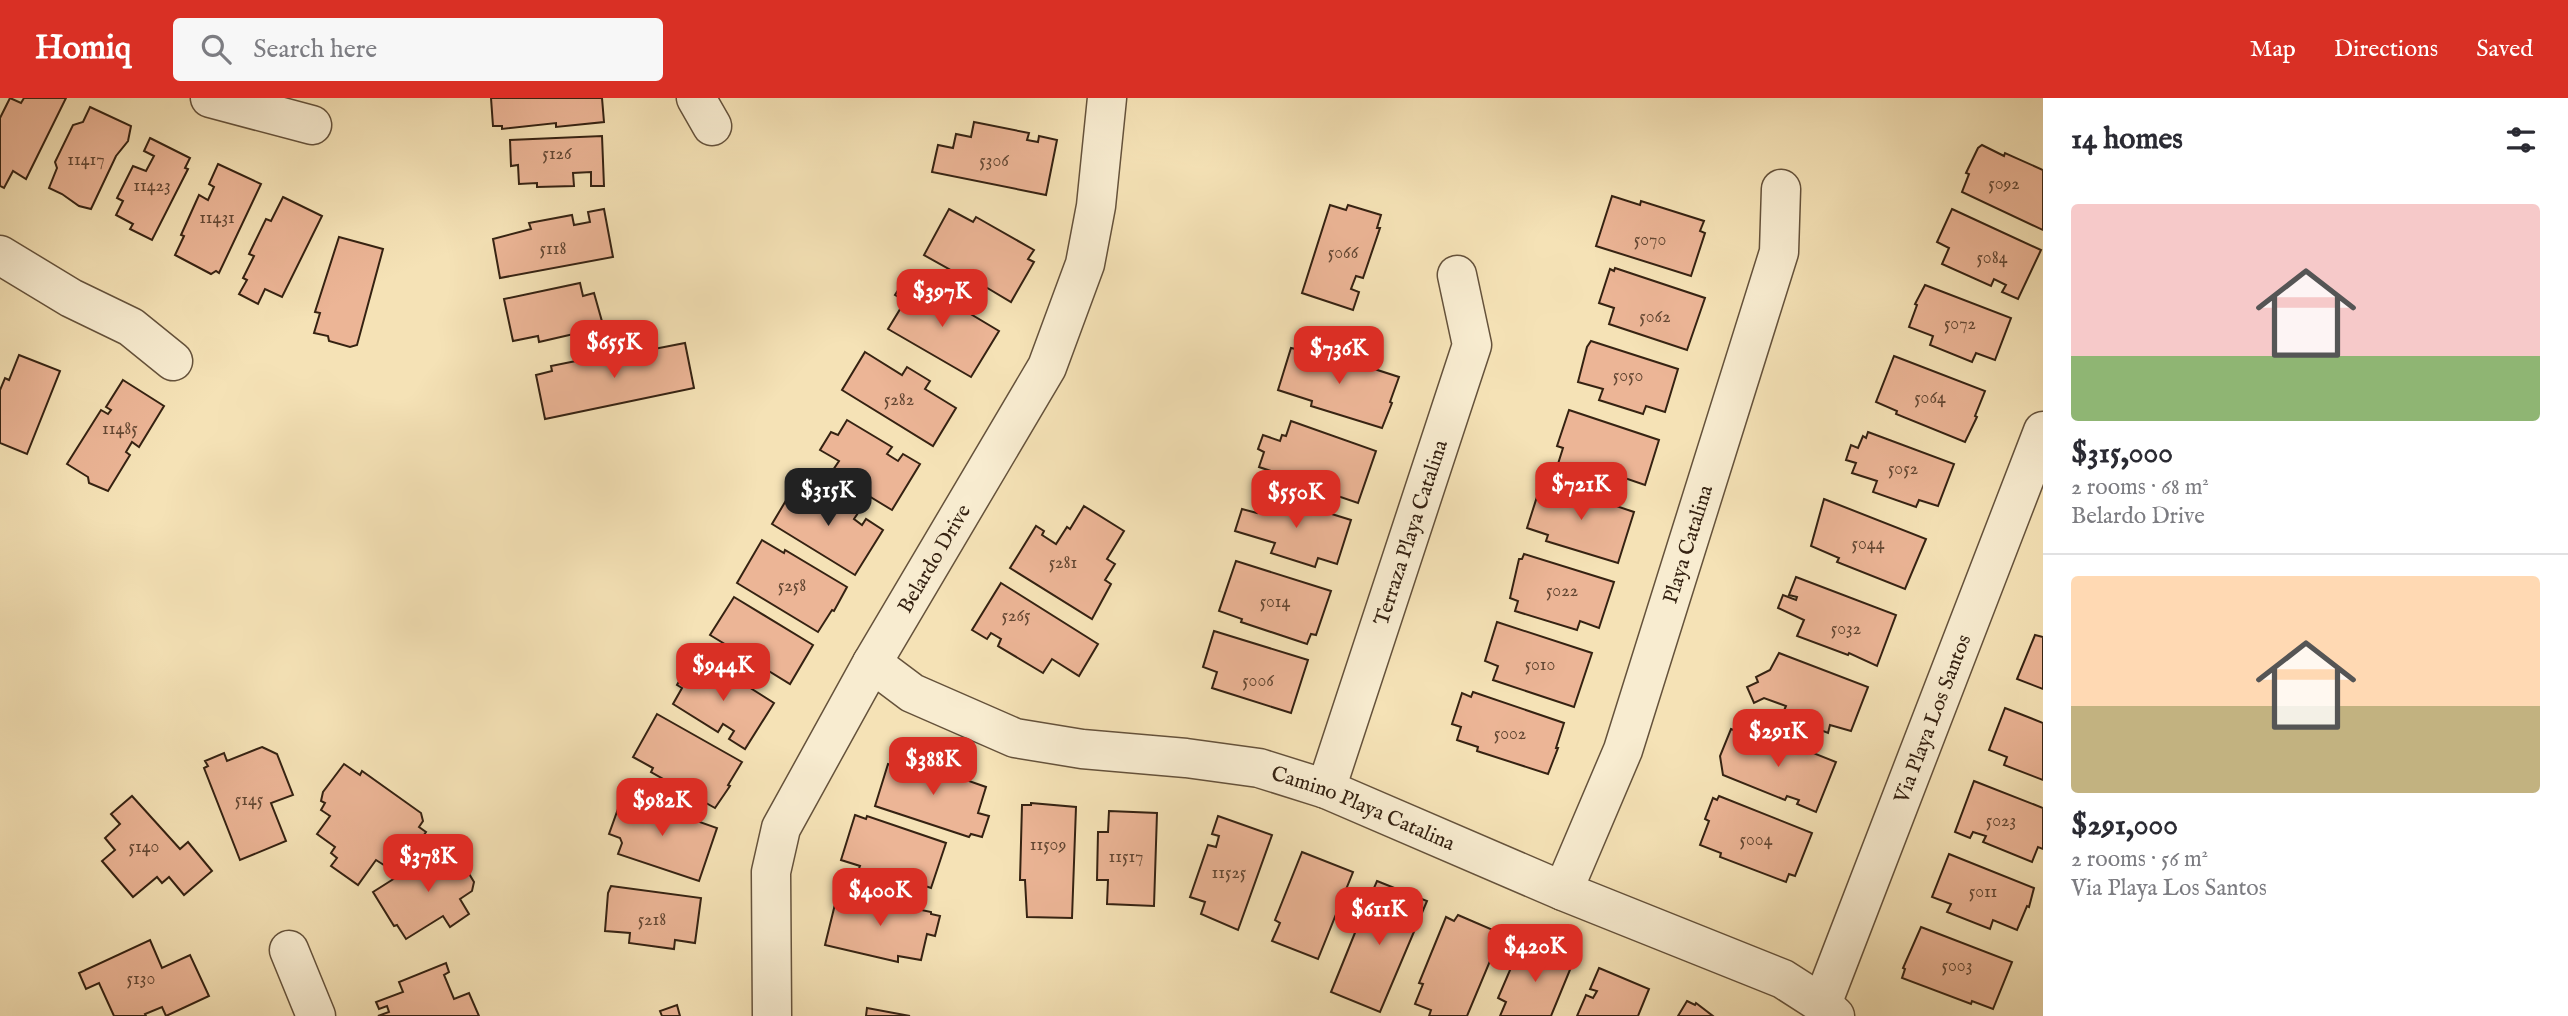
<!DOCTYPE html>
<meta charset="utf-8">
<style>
body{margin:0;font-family:"IM FELL English",serif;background:#f7f7f7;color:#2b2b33;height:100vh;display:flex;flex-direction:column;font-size:26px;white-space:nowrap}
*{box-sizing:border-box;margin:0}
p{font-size:23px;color:#7c7c81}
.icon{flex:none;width:38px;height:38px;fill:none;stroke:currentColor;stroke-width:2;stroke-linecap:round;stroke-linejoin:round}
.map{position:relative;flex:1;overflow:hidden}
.details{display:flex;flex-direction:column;background:#fff;width:525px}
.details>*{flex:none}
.price{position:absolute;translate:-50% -60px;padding:0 16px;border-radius:14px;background:#d93025;color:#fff;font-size:23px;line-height:46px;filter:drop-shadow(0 2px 4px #0008)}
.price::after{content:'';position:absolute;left:50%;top:42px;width:21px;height:16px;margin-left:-10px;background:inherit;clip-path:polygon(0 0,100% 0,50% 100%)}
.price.current{background:#222;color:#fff}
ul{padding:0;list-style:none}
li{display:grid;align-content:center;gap:14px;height:371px;padding:0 28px}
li+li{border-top:2px solid #e1e1e2}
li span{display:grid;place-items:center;height:217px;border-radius:7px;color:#555}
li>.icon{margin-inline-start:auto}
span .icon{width:126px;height:126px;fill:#fffc;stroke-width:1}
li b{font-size:30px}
h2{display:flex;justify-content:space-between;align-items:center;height:84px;padding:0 28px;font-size:30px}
header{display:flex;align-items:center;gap:42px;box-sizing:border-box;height:98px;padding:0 35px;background:#d93025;color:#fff}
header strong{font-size:33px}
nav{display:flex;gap:38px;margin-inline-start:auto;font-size:24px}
.search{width:490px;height:63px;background:#f7f7f7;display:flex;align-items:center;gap:18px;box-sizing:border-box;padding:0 24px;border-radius:7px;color:#7c7c81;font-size:26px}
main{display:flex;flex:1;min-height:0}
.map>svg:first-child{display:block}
.building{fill:#ecb596;stroke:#352212;stroke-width:2}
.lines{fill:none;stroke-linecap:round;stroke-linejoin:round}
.minor-casing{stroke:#65523b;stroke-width:41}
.minor{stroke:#f8ecd0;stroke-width:38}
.labels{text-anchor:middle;stroke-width:5;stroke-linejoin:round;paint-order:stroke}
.number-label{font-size:18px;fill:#634733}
.street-label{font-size:21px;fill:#352212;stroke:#f8ecd0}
</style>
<header>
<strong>Homiq</strong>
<div class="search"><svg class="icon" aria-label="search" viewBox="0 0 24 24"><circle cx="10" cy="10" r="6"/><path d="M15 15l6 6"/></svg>Search here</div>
<nav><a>Map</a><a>Directions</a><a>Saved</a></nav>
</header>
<main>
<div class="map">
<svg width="2043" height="918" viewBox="0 0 2043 918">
<rect width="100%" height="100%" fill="#f5e2b6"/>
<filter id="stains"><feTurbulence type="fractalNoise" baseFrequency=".00286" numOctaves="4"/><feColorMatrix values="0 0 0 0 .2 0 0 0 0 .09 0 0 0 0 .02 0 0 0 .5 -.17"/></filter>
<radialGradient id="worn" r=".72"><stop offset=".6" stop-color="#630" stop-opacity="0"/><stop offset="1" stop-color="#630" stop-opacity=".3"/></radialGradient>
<!-- building -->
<g class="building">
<path d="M10 0 21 5 24 0H66L26 81 13 73 4 90 0 88V20Z"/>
<path d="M491 0H602L604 24 556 29V25L502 31V28H493Z"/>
<path d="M90 9 131 28 128 43 116 58 91 111 79 108 62 96 49 90 57 70 55 64 73 27 83 24Z"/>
<path d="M974 24 1029 35 1027 42 1038 44 1039 38 1057 42 1046 97 932 74 938 47 953 50 956 36 971 39Z"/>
<path d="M602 38 604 88H591V74L573 75 574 88 537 89V85L519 86 518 67 511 68 510 42Z"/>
<path d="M150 40 190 60 185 70 188 71 152 142 130 131 133 126 116 117 123 103 117 100 133 68 146 73 154 58 144 53Z"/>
<path d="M1982 47 2004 58 2005 55 2043 72V132L1962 94 1969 76 1966 75 1978 50Z"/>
<path d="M218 66 261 86 219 175 216 173 211 176 175 157 184 138 181 137 199 97 208 102 214 89 209 86Z"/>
<path d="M1612 98 1640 107 1641 103 1704 123 1700 133 1705 135 1691 178 1596 148Z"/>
<path d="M283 99 322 118 282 199 265 191 258 206 239 196 247 182 243 180 254 158 249 156 266 121 271 123Z"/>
<path d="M1330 107 1346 112 1348 107 1381 117 1377 130H1380L1363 180 1356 178 1351 191 1359 194 1353 212 1302 195Z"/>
<path d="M604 111 613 159 500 180 493 141 531 131 529 125 572 117 574 127 590 124 588 114Z"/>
<path d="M949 111 973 124 976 119 1034 152 1028 161 1034 164 1011 204 984 188 979 196 960 186 963 179 924 157Z"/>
<path d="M1952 111 2041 152 2018 201 2002 194 2006 187 1994 181 1991 188 1942 166 1949 150 1937 144Z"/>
<path d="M339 139 383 151 357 247 350 249 329 243 328 238 314 235 320 215 315 214Z"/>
<path d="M1615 170 1705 200 1687 252 1609 226 1614 210 1599 205 1610 171 1614 173Z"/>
<path d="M904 183 935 200 937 196 999 233 971 279 888 231 905 203 895 197Z"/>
<path d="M580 185 583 198 594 195 603 227 577 232 578 235 539 244 538 238 513 243 504 201Z"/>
<path d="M1925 187 2011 220 1995 262 1976 255 1972 264 1930 247 1933 238 1909 229 1917 207 1915 206Z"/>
<path d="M1591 243 1678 271 1665 314 1646 308 1643 316 1599 302 1603 291 1578 284 1587 249Z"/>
<path d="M685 245 694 290 545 321 536 277 552 273 551 268 596 259 597 263 627 257 630 252 644 249 649 252Z"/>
<path d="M1306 249 1399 279 1390 304 1392 305 1382 330 1311 308 1312 303 1278 292 1291 250 1305 253Z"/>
<path d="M865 254 902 277 907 269 930 283 925 291 956 310 933 348 842 292Z"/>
<path d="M19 257 60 273 27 356 0 345V292L5 280 9 282Z"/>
<path d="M1894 258 1985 293 1975 318 1977 319 1965 344 1896 316 1897 313 1876 304Z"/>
<path d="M123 282 164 308 139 349 132 344 126 354 130 357 108 393 89 385 88 379 67 366 101 312 108 316 111 312 106 309Z"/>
<path d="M1569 312 1659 342 1645 387 1613 376 1610 386 1557 369 1563 350 1557 348Z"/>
<path d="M847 322 892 349 887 356 898 363 903 356 920 366 892 412 831 375 839 363 820 352 831 334 838 337Z"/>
<path d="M1291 323 1376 353 1358 405 1276 377 1277 375 1259 369 1264 354 1258 351 1263 337 1280 343 1282 337 1286 338Z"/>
<path d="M1868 334 1954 366 1938 408 1919 402 1916 409 1873 394 1877 383 1852 375 1856 365 1846 362 1851 347 1858 350 1863 338 1866 340Z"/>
<path d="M1542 383 1634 414 1618 465 1546 443 1548 437 1527 430Z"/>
<path d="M812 387 858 415 854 421 862 427 866 421 883 432 855 477 772 426 791 394 804 401Z"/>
<path d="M1264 395 1351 422 1337 466 1318 460 1315 469 1271 455 1275 445 1235 433 1242 411 1257 415 1259 402Z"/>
<path d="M1824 401 1926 441 1905 491 1837 464 1839 460 1811 448Z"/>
<path d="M1084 408 1124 433 1107 461 1115 466 1105 482 1111 486 1092 521 1010 470 1036 428 1044 433 1042 437 1056 446 1067 429 1070 431Z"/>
<path d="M762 442 784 455 785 452 847 489 834 513 832 512 818 534 737 485Z"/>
<path d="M1524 456 1614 484 1599 530 1580 523 1577 532 1515 513 1518 503 1510 500 1519 461H1522Z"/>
<path d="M1236 463 1331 493 1316 537 1311 536 1307 546 1241 524 1242 521 1219 513Z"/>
<path d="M1796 479 1896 517 1877 568 1849 555 1848 557 1797 538 1804 522 1778 510 1783 497 1796 502 1797 499 1789 497Z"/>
<path d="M1001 485 1098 546 1079 578 1052 561 1043 575 998 548 1001 541 991 535 987 541 972 532Z"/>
<path d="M734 499 813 547 790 586 759 567 755 575 728 559 733 551 710 537Z"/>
<path d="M1497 524 1592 555 1574 609 1493 582 1498 568 1485 563Z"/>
<path d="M1214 533 1308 562 1291 615 1212 590 1217 574 1203 569Z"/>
<path d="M2035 537 2043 539V591L2017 581Z"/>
<path d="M1779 555 1868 589 1851 633 1830 627 1828 635 1782 617 1786 608 1764 600 1754 605 1747 589 1758 584 1756 579 1770 572Z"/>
<path d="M714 567 774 605 745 651 729 641 734 633 723 626 718 634 673 606 682 590 677 587 688 568 706 579Z"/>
<path d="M1473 594 1564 625 1556 650H1558L1548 676 1477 653 1478 649 1457 642 1461 629 1452 626 1462 595 1471 599Z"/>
<path d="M2005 610 2043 625V682L2004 667 2007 659 1989 652Z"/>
<path d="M657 616 742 664 728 687 730 688 715 710 651 674 653 670 633 659Z"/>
<path d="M1731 631 1741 635 1738 641 1763 651 1768 637 1836 664 1816 714 1797 706 1799 702 1787 698 1785 702 1723 677 1720 658Z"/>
<path d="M262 649 277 656 293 697 271 705 286 743 240 762 204 670 208 668 205 663 224 655 227 663Z"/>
<path d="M898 657 964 678 963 681 986 689 978 715 989 718 982 739 971 736 969 739 875 708 888 666 894 668Z"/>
<path d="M344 666 360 677 362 673 421 715 423 723 419 729 426 734 412 754 409 752 405 759 398 754 387 769 376 762 358 787 331 768 337 760 331 755 335 749 317 736 330 718 321 712 325 705 321 703 323 694Z"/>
<path d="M1974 683 2043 710V751L2038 749 2032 764 1983 744 1986 738 1973 734 1970 740 1955 734Z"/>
<path d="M623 697 717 730 699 783 618 756 622 745 620 740 609 736Z"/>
<path d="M132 698 180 751 188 744 212 773 184 797 169 779 162 785 157 779 133 799 102 763 115 752 105 740 120 726 111 716Z"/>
<path d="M1719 698 1812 735 1795 778 1789 776 1786 784 1720 759 1721 755 1700 747 1709 723 1705 721 1713 700 1717 702Z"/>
<path d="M1031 705 1076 709 1072 820 1027 819 1025 782H1020L1022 707H1031Z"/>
<path d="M1109 713 1157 715 1154 808 1107 806 1108 782H1097L1098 734H1108Z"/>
<path d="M855 717 866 721 867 718 946 745 931 790 907 782 903 794 856 778 860 768 841 762Z"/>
<path d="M1218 718 1272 737 1238 832 1201 816 1205 804 1190 799 1208 747 1216 749 1219 738 1212 736Z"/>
<path d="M451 746 474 784 472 793 460 801 469 816 450 829 443 818 406 841 397 827 394 828 373 794 403 775 407 780 421 771 418 767Z"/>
<path d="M1302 754 1353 774 1318 861 1272 843 1280 825 1275 822Z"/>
<path d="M1949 756 2034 790 2029 809 2027 808 2017 832 1993 822 1990 831 1947 814 1951 806 1932 799Z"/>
<path d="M1377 783 1427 803 1380 914 1331 894 1365 810 1373 814 1377 801 1370 799Z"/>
<path d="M611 788 701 800 695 845 675 842 674 851 629 845 630 835 605 833 608 795Z"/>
<path d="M838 794 931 814V816L940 818 935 838 927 836 921 862 898 858V864L825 847Z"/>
<path d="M1458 817 1500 835 1498 844 1467 918H1429L1431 912 1415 906 1423 886 1419 885 1446 819 1454 823Z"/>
<path d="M1921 829 2012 864 1993 911 1972 903 1971 906 1902 880 1905 871 1903 870Z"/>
<path d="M150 842 162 870 190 857 209 898 166 918 162 909 145 916 146 918H114L99 885 86 891 79 875Z"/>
<path d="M1529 848 1558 859 1559 856 1574 862 1551 918H1500L1506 904 1498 900 1516 858 1524 861Z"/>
<path d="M446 865 449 874 444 877 454 901 469 895 479 918H378L389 914 387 908 379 911 376 904 403 894 399 884Z"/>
<path d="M1599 870 1649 891 1638 918H1577L1586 897 1593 900 1597 893 1590 891Z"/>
<path d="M1687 903 1695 907 1696 905 1713 918H1678Z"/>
<path d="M677 907 680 918H662L660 913Z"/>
<path d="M867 910 910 918H866Z"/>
</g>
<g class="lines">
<defs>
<g id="minor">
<path d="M210 0 312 27"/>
<path d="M696 0 712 28"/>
<path d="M0 157 71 200 131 229 173 263"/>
<path id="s1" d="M872 565 912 595 1015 640 1082 651 1186 660 1259 670 1326 691 1563 793 1783 881 1822 906 1835 918"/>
<path id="s2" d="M1326 691 1472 247 1457 177"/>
<path id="s3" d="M1563 793 1623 652 1779 154 1781 91"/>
<path d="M289 852 316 918"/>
<path id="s4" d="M1822 906 2043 333"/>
<path id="s5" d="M772 918 771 774 781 730 872 565 1047 269 1085 166 1096 108 1107 0"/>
</g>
</defs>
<!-- minor casing -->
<use href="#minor" class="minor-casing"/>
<!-- minor -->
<use href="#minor" class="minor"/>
</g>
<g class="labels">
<!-- number labels -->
<g class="number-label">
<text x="557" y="61">5126</text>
<text x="86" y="67">11417</text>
<text x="994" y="68">5306</text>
<text x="2004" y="91">5092</text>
<text x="152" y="93">11423</text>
<text x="217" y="125">11431</text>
<text x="1650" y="147">5070</text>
<text x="553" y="156">5118</text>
<text x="1343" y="160">5066</text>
<text x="1992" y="165">5084</text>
<text x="1655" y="224">5062</text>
<text x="1960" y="231">5072</text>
<text x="1628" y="283">5050</text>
<text x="1930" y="305">5064</text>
<text x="899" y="307">5282</text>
<text x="120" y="336">11485</text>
<text x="1903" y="376">5052</text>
<text x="1868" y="451">5044</text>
<text x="1063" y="470">5281</text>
<text x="792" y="493">5258</text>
<text x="1562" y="498">5022</text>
<text x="1275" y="509">5014</text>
<text x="1016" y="523">5265</text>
<text x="1846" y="536">5032</text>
<text x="1540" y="572">5010</text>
<text x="1258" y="588">5006</text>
<text x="1510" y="641">5002</text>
<text x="249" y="707">5145</text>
<text x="2001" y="728">5023</text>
<text x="1756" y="747">5004</text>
<text x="1048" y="752">11509</text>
<text x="144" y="754">5140</text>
<text x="1126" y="764">11517</text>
<text x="1229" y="780">11525</text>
<text x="1983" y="799">5011</text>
<text x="652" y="827">5218</text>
<text x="1957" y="873">5003</text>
<text x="141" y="886">5130</text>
</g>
<!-- street labels -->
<g class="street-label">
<text dy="7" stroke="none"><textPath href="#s2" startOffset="270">Terraza Playa Catalina</textPath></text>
<text dy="7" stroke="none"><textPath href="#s3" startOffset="369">Playa Catalina</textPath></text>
<text dy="7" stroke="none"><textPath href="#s5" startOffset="499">Belardo Drive</textPath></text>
<text dy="7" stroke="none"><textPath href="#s4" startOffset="306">Via Playa Los Santos</textPath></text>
<text dy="7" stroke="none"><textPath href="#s1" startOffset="520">Camino Playa Catalina</textPath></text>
</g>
</g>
<rect width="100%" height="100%" filter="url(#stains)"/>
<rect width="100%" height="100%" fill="url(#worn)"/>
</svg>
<b class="price" style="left:942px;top:231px">$397K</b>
<b class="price" style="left:614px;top:282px">$655K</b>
<b class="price" style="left:1339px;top:288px">$736K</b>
<b class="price" style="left:1581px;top:424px">$721K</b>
<b class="price current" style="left:828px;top:430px">$315K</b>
<b class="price" style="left:1296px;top:432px">$550K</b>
<b class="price" style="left:723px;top:605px">$944K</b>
<b class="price" style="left:1778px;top:671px">$291K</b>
<b class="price" style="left:933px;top:699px">$388K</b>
<b class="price" style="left:662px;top:740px">$982K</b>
<b class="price" style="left:428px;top:796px">$378K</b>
<b class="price" style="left:880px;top:830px">$400K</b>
<b class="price" style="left:1379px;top:849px">$611K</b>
<b class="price" style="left:1535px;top:886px">$420K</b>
</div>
<section class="details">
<h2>14 homes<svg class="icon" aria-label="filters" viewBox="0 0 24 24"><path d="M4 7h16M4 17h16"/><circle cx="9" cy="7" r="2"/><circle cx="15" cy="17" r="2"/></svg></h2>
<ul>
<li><span style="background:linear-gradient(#f6c9c9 70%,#8fb573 0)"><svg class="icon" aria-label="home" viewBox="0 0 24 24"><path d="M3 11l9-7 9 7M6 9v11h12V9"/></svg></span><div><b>$315,000</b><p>2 rooms · 68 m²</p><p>Belardo Drive</p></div></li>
<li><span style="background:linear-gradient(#ffd9b3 60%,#c2b280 0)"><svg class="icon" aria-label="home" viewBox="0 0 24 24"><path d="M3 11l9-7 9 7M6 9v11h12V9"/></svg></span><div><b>$291,000</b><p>2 rooms · 56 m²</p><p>Via Playa Los Santos</p></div></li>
</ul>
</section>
</main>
